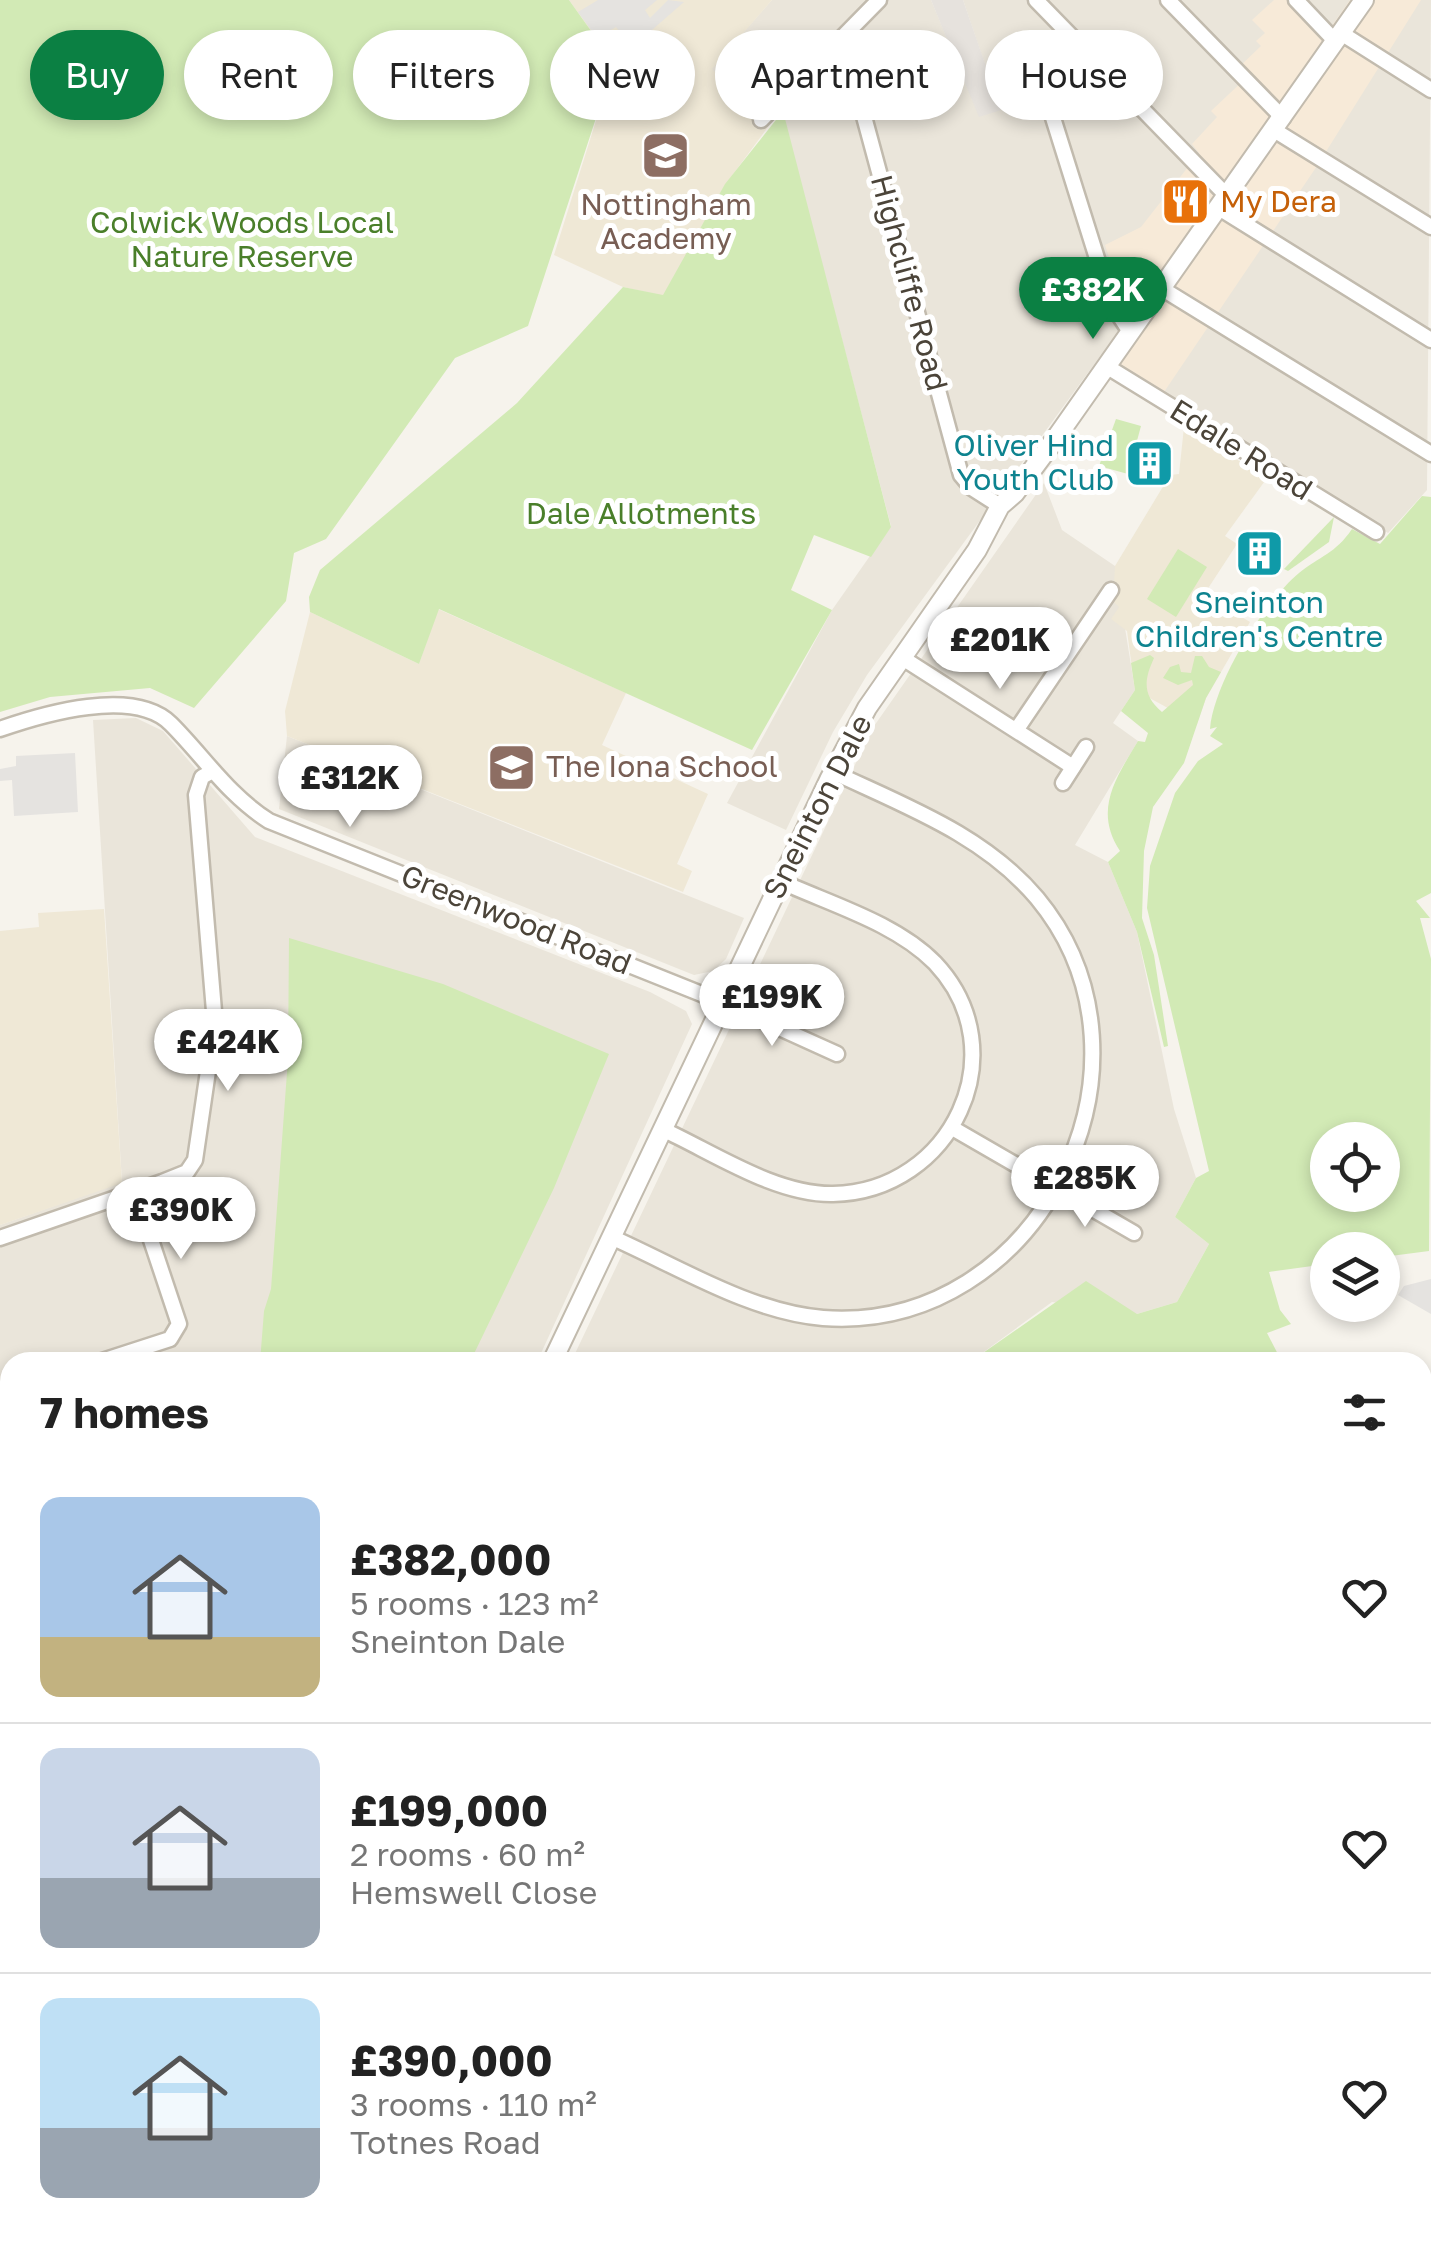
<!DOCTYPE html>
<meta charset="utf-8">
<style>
body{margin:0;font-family:"Golos Text",sans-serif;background:#f2f2f2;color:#222;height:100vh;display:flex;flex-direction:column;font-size:38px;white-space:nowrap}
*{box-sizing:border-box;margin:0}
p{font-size:32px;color:#767676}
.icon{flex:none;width:55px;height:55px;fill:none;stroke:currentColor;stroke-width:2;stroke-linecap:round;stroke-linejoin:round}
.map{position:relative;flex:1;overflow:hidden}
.drawer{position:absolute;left:0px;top:1352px;width:1432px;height:892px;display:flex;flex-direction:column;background:#fff;border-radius:30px 30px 0 0;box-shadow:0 5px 15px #0003}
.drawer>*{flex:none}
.banner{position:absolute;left:30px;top:30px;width:1372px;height:90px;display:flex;gap:20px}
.controls{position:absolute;left:1310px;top:1122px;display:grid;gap:20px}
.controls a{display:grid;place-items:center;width:90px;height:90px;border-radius:50%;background:#fff;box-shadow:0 5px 15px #0003;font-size:50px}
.price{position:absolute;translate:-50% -85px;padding:0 22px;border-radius:35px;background:#fff;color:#222;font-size:32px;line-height:65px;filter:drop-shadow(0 2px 5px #0008)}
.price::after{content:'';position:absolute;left:50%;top:60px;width:30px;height:22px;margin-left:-15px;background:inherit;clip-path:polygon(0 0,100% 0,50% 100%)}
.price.current{background:#0b8043;color:#fff}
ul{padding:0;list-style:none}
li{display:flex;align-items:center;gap:30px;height:250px;padding:0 40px}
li+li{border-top:2px solid #e0e0e0}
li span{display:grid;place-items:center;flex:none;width:280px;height:200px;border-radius:20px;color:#555}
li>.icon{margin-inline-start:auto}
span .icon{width:120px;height:120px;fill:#fffc;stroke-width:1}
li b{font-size:42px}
h2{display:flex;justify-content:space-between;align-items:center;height:120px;padding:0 40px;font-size:42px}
.chip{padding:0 35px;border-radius:45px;background:#fff;box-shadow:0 5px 15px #0003;font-size:35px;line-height:90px}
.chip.current{background:#0b8043;color:#fff}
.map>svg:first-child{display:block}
.residential{fill:#eae5da}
.commercial{fill:#f7ead8}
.industrial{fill:#e6e2dd}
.education{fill:#efe8d6}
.green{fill:#d2eab5;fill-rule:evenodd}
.parking{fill:#e5e3e0}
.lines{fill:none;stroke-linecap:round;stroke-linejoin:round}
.minor-casing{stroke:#c2bbae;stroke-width:19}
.tertiary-casing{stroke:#c2bbae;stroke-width:22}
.secondary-casing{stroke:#d6c79b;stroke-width:25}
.minor{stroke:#fff;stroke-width:14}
.tertiary{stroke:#fff;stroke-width:18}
.secondary{stroke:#fff3cd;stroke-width:20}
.labels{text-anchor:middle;stroke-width:10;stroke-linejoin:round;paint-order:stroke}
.food-label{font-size:30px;fill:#c56008;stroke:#fff;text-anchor:start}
.education-label{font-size:30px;fill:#785e54;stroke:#fff}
.park-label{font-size:30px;fill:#4a7f2a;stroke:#fff}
.street-label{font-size:30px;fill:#4b4439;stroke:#fff}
.culture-label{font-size:30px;fill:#0d838f;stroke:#fff;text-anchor:end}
</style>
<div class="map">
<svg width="1431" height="2243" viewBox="0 0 1431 2243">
<rect width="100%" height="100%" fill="#f6f3ec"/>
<!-- residential -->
<g class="residential">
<path d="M772 0H931L980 116 1000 109 963 0H1431L1427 490 1388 533 1101 355 867 675 833 732 786 830 727 803 832 610 891 526 782 112 768 127 711 69Z"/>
<path d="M1044 483 1062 530 1115 566 1135 690 1113 723 1138 741 1075 845 1108 862 1137 932 1174 1109 1196 1178 1175 1217 1209 1244 1177 1302 1137 1314 1052 1302 970 1362H571L872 729Z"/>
<path d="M136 718 163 731 255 837 650 992 686 1011 692 1024 537 1362H10V2235H1119L1114 2243H0V1225L122 1182 93 720Z"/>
<path d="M287 736 744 918 726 959 713 971 694 975 279 809Z"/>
<path d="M1422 1814 1431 1852V2198L1422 2172Z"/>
<path d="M1153 2235H1408L1411 2243H1148Z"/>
</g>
<!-- commercial -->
<g class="commercial">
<path d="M1274 0H1287L1324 37 1350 0H1421L1317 166 1164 392 1117 364 1134 335 1105 245 1141 227 1199 153 1192 144 1217 117 1211 111 1246 78 1238 68 1261 46 1256 41 1265 33 1252 20Z"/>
<path d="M1422 1665 1431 1670V1711L1423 1726Z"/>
</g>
<!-- industrial -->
<path class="industrial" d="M931 0H963L1001 110 979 117Z"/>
<!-- education -->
<g class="education">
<path d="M569 0H772L712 69 768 127 725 185 663 296 623 287 554 255 614 63Z"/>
<path d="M1184 427 1267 478 1225 536 1237 544 1203 596 1222 617 1230 610 1250 622 1206 698 1197 724 1135 690 1127 631 1111 619 1119 607 1113 601 1115 566 1170 475 1179 474Z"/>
<path d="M438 609 626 693 602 745 708 794 677 864 692 871 683 892 287 736 285 711 310 612 419 664Z"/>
<path d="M104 909 122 1183 0 1225V931L39 927 38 913Z"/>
</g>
<!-- green -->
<g class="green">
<path d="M0 0H569L614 63 528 326 455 358 326 539 294 553 286 601 194 708 150 688 50 697 0 712Z"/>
<path d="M783 111 891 527 871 557 814 535 791 590 832 610 752 750 439 609 419 664 310 612 309 597 320 570 517 403 623 287 663 295 725 184Z"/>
<path d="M1116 419 1141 426 1128 474 1099 466Z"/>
<path d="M1422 496 1431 497V893L1416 901 1430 918H1420L1431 959 1429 1251 1383 1257 1382 1250H1328L1327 1264 1269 1272 1280 1310 1291 1324 1267 1333 1282 1362H1082L1066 1353 1052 1362H970L1086 1281 1137 1314 1177 1302 1209 1244 1175 1217 1196 1178 1209 1171 1147 908 1150 866 1175 793 1198 761 1223 744 1210 736 1217 727 1210 729C1214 683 1263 603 1299 573 1320 556 1335 554 1352 529L1380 544ZM1328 1140H1382V1195H1328Z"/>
<path d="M1334 517 1329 542 1288 571 1284 569Z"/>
<path d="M1178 549 1207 567 1176 617 1147 599Z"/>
<path d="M1150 655 1154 658C1144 680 1142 695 1162 712L1193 685 1192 680 1178 685 1163 678 1170 667 1179 664 1181 672 1191 673 1195 656H1202L1209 667 1221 672 1206 698 1184 763 1153 807 1144 851 1142 918 1154 955 1168 1046 1164 1047 1137 932 1108 862 1120 851C1093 810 1116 778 1138 741L1145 742 1148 733 1121 711 1135 690 1131 663Z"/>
<path d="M289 938 443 984 609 1054 554 1188 470 1362H260L264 1311 271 1289 288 1059Z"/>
<path d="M1423 1547 1431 1552 1429 1660 1423 1657Z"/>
<path d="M1431 1757V1852C1424 1820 1415 1787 1431 1757Z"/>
</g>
<!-- parking -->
<g class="parking">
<path d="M598 0H657L645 10 650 18 668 0 684 2 614 63 605 50 622 34 616 27 597 38 578 12Z"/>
<path d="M75 753 78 812 14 816 12 780 0 781V769L16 766V756Z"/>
<path d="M1431 1279V1314L1398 1295 1404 1286Z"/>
</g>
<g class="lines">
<defs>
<g id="minor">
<path d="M1036 0 1227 196"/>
<path d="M1168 0 1283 118"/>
<path d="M1296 0 1336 42"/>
<path d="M1341 33 1431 90"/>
<path d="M827 53 850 75 856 87 961 475 972 488 1000 506"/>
<path d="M1095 61 1049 105 1111 303 1130 332"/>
<path d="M761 120 879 0"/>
<path d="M1274 130 1431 227"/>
<path d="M1219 208 1431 340"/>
<path d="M1161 288 1431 454"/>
<path d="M1106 366 1376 532"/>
<path d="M901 657 1073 767"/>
<path d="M0 729C43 714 134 687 171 724 204 757 228 795 269 821L724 1003 837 1054"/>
<path d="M1017 729 1111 590"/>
<path d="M1063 783 1086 747"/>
<path d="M954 1129 1134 1233"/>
<path d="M664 1130C714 1153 776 1195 833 1194 951 1192 1019 1052 935 963 896 923 830 904 780 881"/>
<path d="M611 1237C677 1266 750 1312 823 1318 1039 1334 1174 1063 1037 898 984 835 905 806 833 772"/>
<path d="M0 1238 162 1182 187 1172 195 1160 215 1023 196 795 202 777 211 772"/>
<path d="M99 1362 170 1339 179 1324 135 1192"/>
<path d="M0 1396 10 1393"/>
<path d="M0 1483 10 1500"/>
<path d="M0 1816 10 1808"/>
<path d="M779 2235 821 2238 827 2243"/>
<path d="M132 2243V2235"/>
<path d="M272 2243V2235"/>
<path d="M416 2243V2235"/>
<path d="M1015 2243 1021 2235"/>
<path d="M1343 2243 1347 2235"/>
</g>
<g id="tertiary">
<path d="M552 1362 829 780 867 708 977 550 1000 506 1015 493 1058 435 1364 0"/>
<path d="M0 1686 10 1683"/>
<path d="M1422 2218 1431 2242"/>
</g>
<g id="secondary">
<path d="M1422 1748 1431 1730"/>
<path d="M1132 2243 1137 2235"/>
</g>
</defs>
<!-- minor casing -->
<use href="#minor" class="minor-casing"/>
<!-- tertiary casing -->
<use href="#tertiary" class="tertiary-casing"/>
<!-- secondary casing -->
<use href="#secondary" class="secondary-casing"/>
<!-- minor -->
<use href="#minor" class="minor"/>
<!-- tertiary -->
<use href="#tertiary" class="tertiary"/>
<!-- secondary -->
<use href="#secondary" class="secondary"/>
</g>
<!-- icons -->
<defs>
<symbol id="school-square" viewBox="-11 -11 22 22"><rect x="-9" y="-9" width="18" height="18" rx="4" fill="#8d6e63" stroke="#fff"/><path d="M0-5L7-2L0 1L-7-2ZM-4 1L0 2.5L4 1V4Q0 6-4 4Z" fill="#fff"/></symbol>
<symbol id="restaurant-square" viewBox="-11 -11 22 22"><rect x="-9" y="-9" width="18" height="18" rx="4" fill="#e8710a" stroke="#fff"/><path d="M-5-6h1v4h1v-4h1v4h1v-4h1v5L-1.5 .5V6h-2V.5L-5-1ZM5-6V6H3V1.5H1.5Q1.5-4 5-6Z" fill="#fff"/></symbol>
<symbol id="building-square" viewBox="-11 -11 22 22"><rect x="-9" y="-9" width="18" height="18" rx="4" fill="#0f9aa8" stroke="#fff"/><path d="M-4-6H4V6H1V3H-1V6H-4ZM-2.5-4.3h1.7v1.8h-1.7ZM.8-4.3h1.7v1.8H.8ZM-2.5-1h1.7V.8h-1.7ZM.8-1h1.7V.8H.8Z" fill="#fff"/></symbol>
</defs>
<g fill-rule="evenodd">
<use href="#school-square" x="638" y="128" width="55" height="55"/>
<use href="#restaurant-square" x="1158" y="174" width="55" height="55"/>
<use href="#building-square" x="1122" y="436" width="55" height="55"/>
<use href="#building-square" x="1232" y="526" width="55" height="55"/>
<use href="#school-square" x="484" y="740" width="55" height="55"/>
</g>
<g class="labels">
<!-- food labels -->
<g class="food-label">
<text x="1220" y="212">My Dera</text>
</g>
<!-- education labels -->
<g class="education-label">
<text x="666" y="215">Nottingham<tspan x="666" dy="34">Academy</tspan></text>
<text x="546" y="777" text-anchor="start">The Iona School</text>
</g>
<!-- park labels -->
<g class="park-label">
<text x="242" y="233">Colwick Woods Local<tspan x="242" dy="34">Nature Reserve</tspan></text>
<text x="641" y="524">Dale Allotments</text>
</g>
<!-- street labels -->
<g class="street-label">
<text transform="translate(909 283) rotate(75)" y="10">Highcliffe Road</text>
<text transform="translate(1241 450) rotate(32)" y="10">Edale Road</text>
<text transform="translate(818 807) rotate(-63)" y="10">Sneinton Dale</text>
<text transform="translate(516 920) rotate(22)" y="10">Greenwood Road</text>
</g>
<!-- culture labels -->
<g class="culture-label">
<text x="1114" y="456">Oliver Hind<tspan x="1114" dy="34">Youth Club</tspan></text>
<text x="1259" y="613" text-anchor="middle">Sneinton<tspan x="1259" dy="34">Children's Centre</tspan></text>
</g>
</g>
</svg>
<div class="controls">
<a><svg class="icon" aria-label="locate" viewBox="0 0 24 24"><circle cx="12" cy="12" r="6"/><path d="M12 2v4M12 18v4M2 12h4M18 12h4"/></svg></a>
<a><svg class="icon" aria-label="layers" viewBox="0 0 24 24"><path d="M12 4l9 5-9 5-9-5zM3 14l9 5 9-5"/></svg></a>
</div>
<b class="price current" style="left:1093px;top:342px">£382K</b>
<b class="price" style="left:1000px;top:692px">£201K</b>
<b class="price" style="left:350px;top:830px">£312K</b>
<b class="price" style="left:772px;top:1049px">£199K</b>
<b class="price" style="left:228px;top:1094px">£424K</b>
<b class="price" style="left:1085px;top:1230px">£285K</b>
<b class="price" style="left:181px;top:1262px">£390K</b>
<div class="banner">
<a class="chip current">Buy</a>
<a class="chip">Rent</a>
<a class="chip">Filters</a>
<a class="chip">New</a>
<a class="chip">Apartment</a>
<a class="chip">House</a>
</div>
<section class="drawer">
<h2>7 homes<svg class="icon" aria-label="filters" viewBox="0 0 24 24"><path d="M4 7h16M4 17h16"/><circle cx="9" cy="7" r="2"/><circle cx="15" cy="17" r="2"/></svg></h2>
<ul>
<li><span style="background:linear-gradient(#a9c7e8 70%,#c2b280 0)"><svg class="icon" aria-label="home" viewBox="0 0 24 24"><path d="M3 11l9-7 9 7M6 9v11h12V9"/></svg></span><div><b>£382,000</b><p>5 rooms · 123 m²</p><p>Sneinton Dale</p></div><svg class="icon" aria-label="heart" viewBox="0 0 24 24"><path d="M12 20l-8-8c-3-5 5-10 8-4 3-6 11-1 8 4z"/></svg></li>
<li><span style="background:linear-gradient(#c9d6e8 65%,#9aa5b1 0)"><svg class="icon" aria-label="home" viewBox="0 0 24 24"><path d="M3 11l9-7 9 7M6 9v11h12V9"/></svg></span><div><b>£199,000</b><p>2 rooms · 60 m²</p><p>Hemswell Close</p></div><svg class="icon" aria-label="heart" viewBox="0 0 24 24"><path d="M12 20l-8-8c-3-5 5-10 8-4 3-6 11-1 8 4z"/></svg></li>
<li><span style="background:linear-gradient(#bfe0f5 65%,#9aa5b1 0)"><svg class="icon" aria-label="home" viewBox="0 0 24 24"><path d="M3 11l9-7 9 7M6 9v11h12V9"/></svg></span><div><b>£390,000</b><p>3 rooms · 110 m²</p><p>Totnes Road</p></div><svg class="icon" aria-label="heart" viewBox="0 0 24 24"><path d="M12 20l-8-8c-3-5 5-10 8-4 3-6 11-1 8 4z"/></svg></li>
</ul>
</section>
</div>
